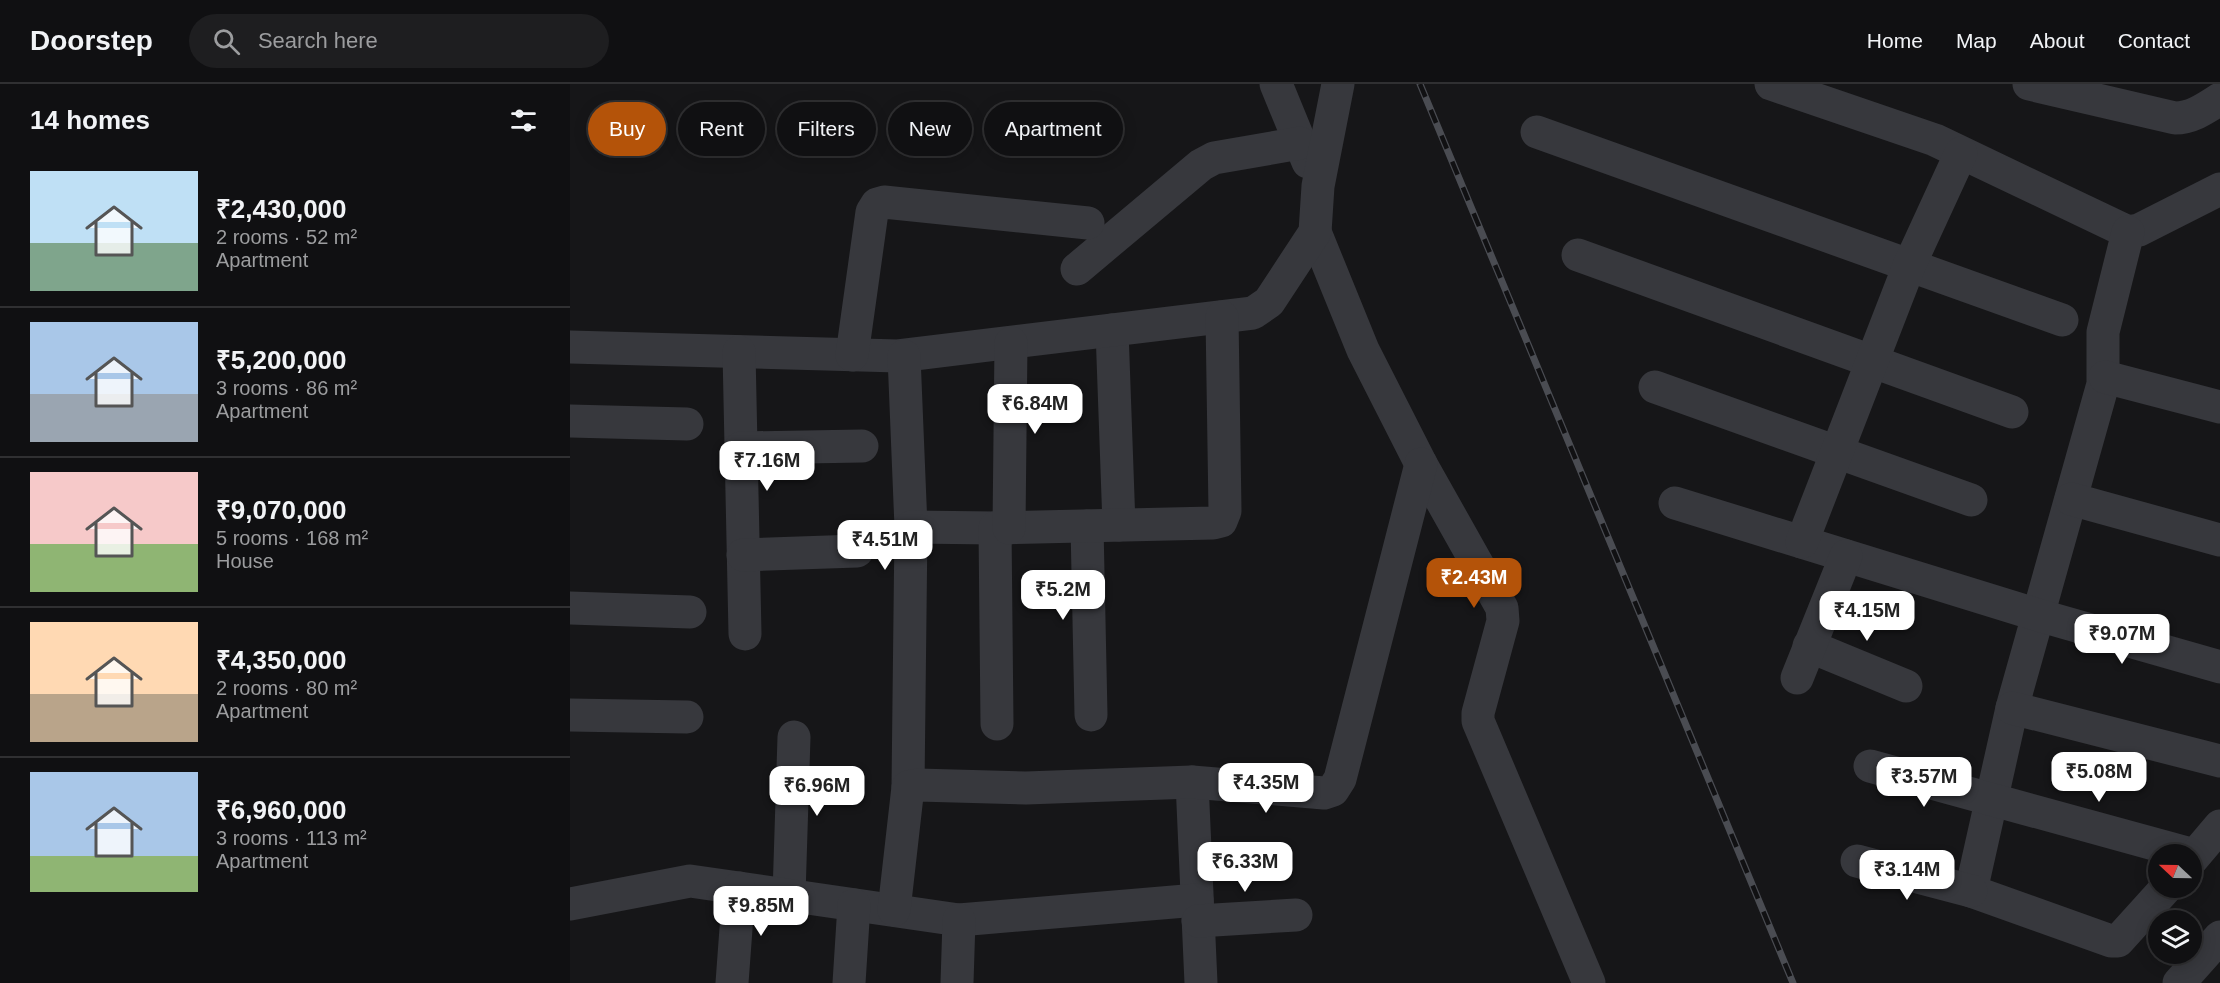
<!DOCTYPE html>
<meta charset="utf-8">
<style>
body{margin:0;font-family:Arial,sans-serif;background:#1e1e20;color:#f1f3f6;height:100vh;display:flex;flex-direction:column;font-size:22px;white-space:nowrap}
*{box-sizing:border-box;margin:0}
p{font-size:20px;color:#9c9d9f}
.icon{flex:none;width:33px;height:33px;fill:none;stroke:currentColor;stroke-width:2;stroke-linecap:round;stroke-linejoin:round}
.map{position:relative;flex:1;overflow:hidden}
.sheet{display:flex;flex-direction:column;background:#101012;width:570px}
.sheet>*{flex:none}
.hud{position:absolute;left:18px;top:18px;width:570px;height:54px;display:flex;gap:12px}
.needle{width:39px;rotate:292deg}
.fabs{position:absolute;left:1578px;top:760px;display:grid;gap:12px}
.fabs a{display:grid;place-items:center;width:54px;height:54px;border-radius:50%;background:#101012;box-shadow:0 3px 15px #0003,0 0 0 2px #303032;font-size:30px}
.price{position:absolute;translate:-50% -51px;padding:0 14px;border-radius:12px;background:#fff;color:#222;font-size:20px;line-height:39px;filter:drop-shadow(0 2px 3px #0008)}
.price::after{content:'';position:absolute;left:50%;top:36px;width:18px;height:14px;margin-left:-9px;background:inherit;clip-path:polygon(0 0,100% 0,50% 100%)}
.price.selected{background:#b45309;color:#fff}
ul{padding:0;list-style:none}
li{display:flex;align-items:center;gap:18px;height:150px;padding:0 30px}
li+li{border-top:2px solid #303032}
li span{display:grid;place-items:center;flex:none;width:168px;height:120px;border-radius:0px;color:#555}
li>.icon{margin-inline-start:auto}
span .icon{width:72px;height:72px;fill:#fffc;stroke-width:1}
li b{font-size:26px}
h2{display:flex;justify-content:space-between;align-items:center;height:72px;padding:0 30px;font-size:26px}
.pill{padding:0 21px;border-radius:27px;background:#101012;box-shadow:0 3px 15px #0003,0 0 0 2px #303032;font-size:21px;line-height:54px}
.pill.selected{background:#b45309;color:#fff}
header{display:flex;align-items:center;gap:36px;box-sizing:border-box;height:84px;padding:0 30px;background:#101012;border-bottom:2px solid #303032}
header strong{font-size:28px}
nav{display:flex;gap:33px;margin-inline-start:auto;font-size:21px}
.search{width:420px;height:54px;background:#1e1e20;display:flex;align-items:center;gap:15px;box-sizing:border-box;padding:0 21px;border-radius:33px;color:#9c9d9f;font-size:22px}
main{display:flex;flex:1;min-height:0}
.map>svg:first-child{display:block}
.lines{fill:none;stroke-linecap:round;stroke-linejoin:round}
.minor{stroke:#37383d;stroke-width:33}
.rail-casing{stroke:#4a4c52;stroke-width:7}
.rail{stroke:#111113;stroke-width:4.5;stroke-dasharray:14;stroke-linecap:butt}
</style>
<header>
<strong>Doorstep</strong>
<div class="search"><svg class="icon" aria-label="search" viewBox="0 0 24 24"><circle cx="10" cy="10" r="6"/><path d="M15 15l6 6"/></svg>Search here</div>
<nav><a>Home</a><a>Map</a><a>About</a><a>Contact</a></nav>
</header>
<main>
<section class="sheet">
<h2>14 homes<svg class="icon" aria-label="filters" viewBox="0 0 24 24"><path d="M4 7h16M4 17h16"/><circle cx="9" cy="7" r="2"/><circle cx="15" cy="17" r="2"/></svg></h2>
<ul>
<li><span style="background:linear-gradient(#bfe0f5 60%,#7fa58c 0)"><svg class="icon" aria-label="home" viewBox="0 0 24 24"><path d="M3 11l9-7 9 7M6 9v11h12V9"/></svg></span><div><b>₹2,430,000</b><p>2 rooms · 52 m²</p><p>Apartment</p></div></li>
<li><span style="background:linear-gradient(#a9c7e8 60%,#9aa5b1 0)"><svg class="icon" aria-label="home" viewBox="0 0 24 24"><path d="M3 11l9-7 9 7M6 9v11h12V9"/></svg></span><div><b>₹5,200,000</b><p>3 rooms · 86 m²</p><p>Apartment</p></div></li>
<li><span style="background:linear-gradient(#f6c9c9 60%,#8fb573 0)"><svg class="icon" aria-label="home" viewBox="0 0 24 24"><path d="M3 11l9-7 9 7M6 9v11h12V9"/></svg></span><div><b>₹9,070,000</b><p>5 rooms · 168 m²</p><p>House</p></div></li>
<li><span style="background:linear-gradient(#ffd9b3 60%,#b9a48a 0)"><svg class="icon" aria-label="home" viewBox="0 0 24 24"><path d="M3 11l9-7 9 7M6 9v11h12V9"/></svg></span><div><b>₹4,350,000</b><p>2 rooms · 80 m²</p><p>Apartment</p></div></li>
<li><span style="background:linear-gradient(#a9c7e8 70%,#8fb573 0)"><svg class="icon" aria-label="home" viewBox="0 0 24 24"><path d="M3 11l9-7 9 7M6 9v11h12V9"/></svg></span><div><b>₹6,960,000</b><p>3 rooms · 113 m²</p><p>Apartment</p></div></li>
</ul>
</section>
<div class="map">
<svg width="1650" height="899" viewBox="0 0 1650 899">
<rect width="100%" height="100%" fill="#161618"/>
<g class="lines">
<!-- minor -->
<g class="minor">
<path d="M706 0 738 78"/>
<path d="M1201 0 1365 56 1558 148 1569 146 1650 105"/>
<path d="M1459 0 1605 34C1622 34 1636 24 1650 15"/>
<path d="M967 48 1492 236"/>
<path d="M745 148 793 266 851 380 932 524 933 537 908 629V637L1019 899"/>
<path d="M1558 148 1533 248V300L1442 624 1401 807 1541 857H1548L1596 804"/>
<path d="M1008 171 1442 328"/>
<path d="M507 185 631 81 644 74 730 59"/>
<path d="M542 246 549 441"/>
<path d="M0 263 328 272 683 229 699 218 745 148 748 102 768 0"/>
<path d="M169 268 175 550"/>
<path d="M282 271 302 128 307 120 314 118 518 139"/>
<path d="M334 272 341 443 338 703"/>
<path d="M1535 293 1650 323"/>
<path d="M1085 303 1401 416"/>
<path d="M0 337 117 340"/>
<path d="M171 364 292 362"/>
<path d="M1501 415 1650 456"/>
<path d="M1105 419 1468 531 1650 583"/>
<path d="M517 442 521 631"/>
<path d="M341 443 425 444 643 439 651 437 655 427 652 233"/>
<path d="M425 444 427 640"/>
<path d="M439 444 441 259"/>
<path d="M1232 458 1339 182 1391 69"/>
<path d="M173 471 287 467"/>
<path d="M0 524 120 528"/>
<path d="M1239 562 1336 602"/>
<path d="M1227 594 1276 472"/>
<path d="M1442 624 1650 677"/>
<path d="M0 631 117 633"/>
<path d="M1300 682 1624 771"/>
<path d="M622 698 631 899"/>
<path d="M1622 775 1650 742"/>
<path d="M1287 777 1401 807"/>
<path d="M219 811 224 653"/>
<path d="M0 820 120 797 389 836 627 816"/>
<path d="M324 826 338 703 348 701 456 704 622 698 754 709 763 706 770 695 851 380"/>
<path d="M628 837 726 831"/>
<path d="M162 899 169 804"/>
<path d="M279 899 284 821"/>
<path d="M387 899 389 836"/>
<path d="M1609 899 1650 853"/>
</g>
<defs>
<path id="rail" d="M850 0 1223 899"/>
</defs>
<!-- rail casing -->
<use href="#rail" class="rail-casing"/>
<!-- rail -->
<use href="#rail" class="rail"/>
</g>
</svg>
<div class="fabs">
<a><svg class="needle" viewBox="-14 -14 28 28"><path d="M0-13l5 13h-10z" fill="#e53935"/><path d="M0 13l5-13h-10z" fill="#9c9d9f"/></svg></a>
<a><svg class="icon" aria-label="layers" viewBox="0 0 24 24"><path d="M12 4l9 5-9 5-9-5zM3 14l9 5 9-5"/></svg></a>
</div>
<b class="price" style="left:465px;top:351px">₹6.84M</b>
<b class="price" style="left:197px;top:408px">₹7.16M</b>
<b class="price" style="left:315px;top:487px">₹4.51M</b>
<b class="price selected" style="left:904px;top:525px">₹2.43M</b>
<b class="price" style="left:493px;top:537px">₹5.2M</b>
<b class="price" style="left:1297px;top:558px">₹4.15M</b>
<b class="price" style="left:1552px;top:581px">₹9.07M</b>
<b class="price" style="left:1529px;top:719px">₹5.08M</b>
<b class="price" style="left:1354px;top:724px">₹3.57M</b>
<b class="price" style="left:696px;top:730px">₹4.35M</b>
<b class="price" style="left:247px;top:733px">₹6.96M</b>
<b class="price" style="left:675px;top:809px">₹6.33M</b>
<b class="price" style="left:1337px;top:817px">₹3.14M</b>
<b class="price" style="left:191px;top:853px">₹9.85M</b>
<div class="hud">
<a class="pill selected">Buy</a>
<a class="pill">Rent</a>
<a class="pill">Filters</a>
<a class="pill">New</a>
<a class="pill">Apartment</a>
</div>
</div>
</main>
